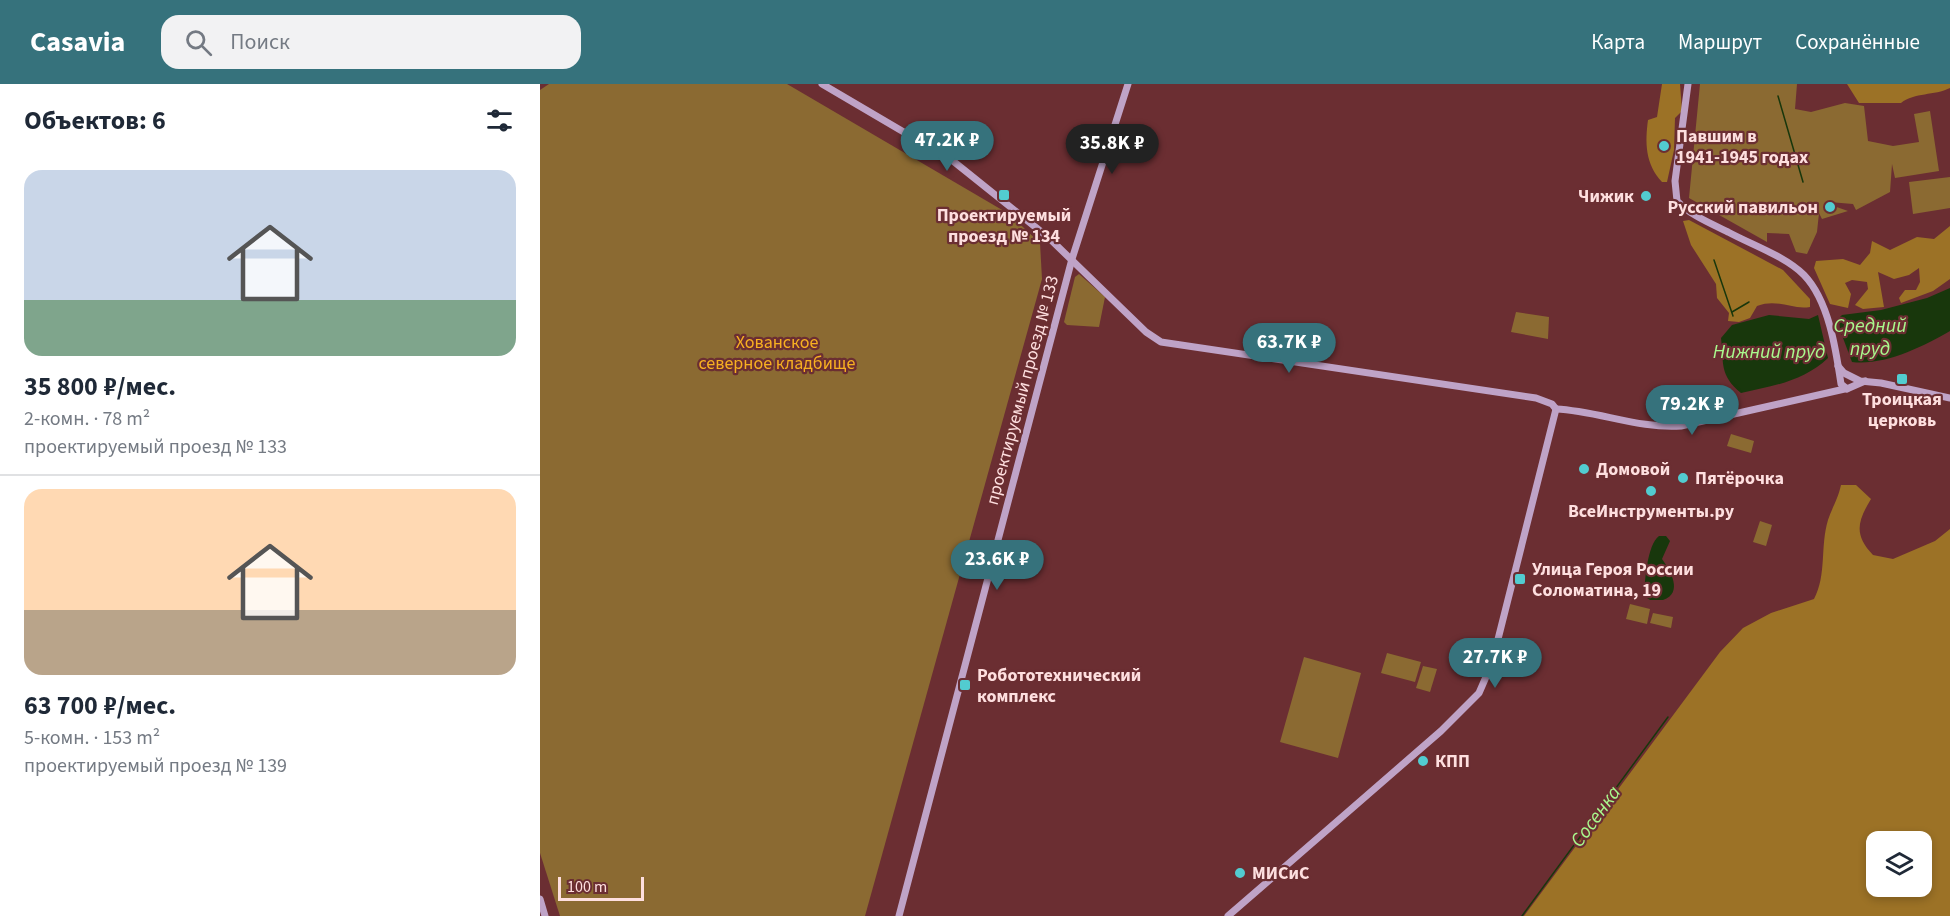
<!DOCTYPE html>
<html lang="ru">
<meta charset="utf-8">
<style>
body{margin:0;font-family:"Source Sans 3",sans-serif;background:#f2f2f3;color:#1f2937;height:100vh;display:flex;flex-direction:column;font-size:22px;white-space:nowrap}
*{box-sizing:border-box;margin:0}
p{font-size:20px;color:#747a83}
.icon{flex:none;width:33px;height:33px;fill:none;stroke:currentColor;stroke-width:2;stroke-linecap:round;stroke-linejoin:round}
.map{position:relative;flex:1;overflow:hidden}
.details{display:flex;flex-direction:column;background:#fff;width:540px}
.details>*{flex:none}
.tools{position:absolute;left:1326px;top:747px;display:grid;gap:12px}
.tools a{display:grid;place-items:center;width:66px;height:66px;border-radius:12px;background:#fff;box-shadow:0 3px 9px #0003;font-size:30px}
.scale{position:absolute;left:18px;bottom:15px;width:86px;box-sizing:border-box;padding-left:6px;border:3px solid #fedfdf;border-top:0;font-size:16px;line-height:21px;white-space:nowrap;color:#fedfdf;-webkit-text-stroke:4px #6b2e32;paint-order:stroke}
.price{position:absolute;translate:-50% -51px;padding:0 14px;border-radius:21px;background:#36727c;color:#fff;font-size:20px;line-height:39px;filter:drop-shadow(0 2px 3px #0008)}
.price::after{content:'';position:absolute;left:50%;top:36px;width:18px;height:14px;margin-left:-9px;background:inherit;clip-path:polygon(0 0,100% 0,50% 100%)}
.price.selected{background:#222;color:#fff}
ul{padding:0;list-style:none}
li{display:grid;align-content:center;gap:12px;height:318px;padding:0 24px}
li+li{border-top:2px solid #e0e1e3}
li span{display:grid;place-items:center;height:186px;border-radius:18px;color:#555}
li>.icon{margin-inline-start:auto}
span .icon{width:108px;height:108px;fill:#fffc;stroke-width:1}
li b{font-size:26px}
h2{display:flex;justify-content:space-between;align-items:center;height:72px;padding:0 24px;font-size:26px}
header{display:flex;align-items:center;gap:36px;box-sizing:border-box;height:84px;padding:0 30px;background:#36727c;color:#fff}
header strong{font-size:28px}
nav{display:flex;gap:33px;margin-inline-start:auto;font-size:21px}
.search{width:420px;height:54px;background:#f2f2f3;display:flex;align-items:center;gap:15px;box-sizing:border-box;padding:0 21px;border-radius:18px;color:#747a83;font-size:22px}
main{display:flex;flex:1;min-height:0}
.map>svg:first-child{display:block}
.green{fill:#8b6a32}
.forest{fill:#9c7226;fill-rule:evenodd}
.water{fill:#18370c}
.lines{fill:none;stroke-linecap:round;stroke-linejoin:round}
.stream{stroke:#18370c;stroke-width:1.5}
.secondary{stroke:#bfa3c7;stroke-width:7}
.poi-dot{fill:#52ccd0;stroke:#6b2e32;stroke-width:2}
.labels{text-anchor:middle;stroke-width:4.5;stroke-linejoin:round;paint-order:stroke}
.poi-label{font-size:18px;font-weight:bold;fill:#fedfdf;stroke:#6b2e32;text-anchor:start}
.park-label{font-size:18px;fill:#f7b021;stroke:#6b2e32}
.street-label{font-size:18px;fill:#fedfdf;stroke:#6b2e32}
.water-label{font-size:20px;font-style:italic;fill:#a9f98d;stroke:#6b2e32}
</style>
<header>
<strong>Casavia</strong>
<div class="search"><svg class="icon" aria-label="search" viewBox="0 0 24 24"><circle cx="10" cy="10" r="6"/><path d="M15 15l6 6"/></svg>Поиск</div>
<nav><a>Карта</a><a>Маршрут</a><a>Сохранённые</a></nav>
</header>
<main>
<section class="details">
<h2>Объектов: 6<svg class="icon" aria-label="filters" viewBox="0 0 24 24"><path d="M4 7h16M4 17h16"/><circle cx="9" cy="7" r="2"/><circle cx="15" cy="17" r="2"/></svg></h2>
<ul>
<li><span style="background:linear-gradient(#c9d6e8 70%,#7fa58c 0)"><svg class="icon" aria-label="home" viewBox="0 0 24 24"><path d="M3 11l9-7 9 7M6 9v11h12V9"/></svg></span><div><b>35 800 ₽/мес.</b><p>2-комн. · 78 m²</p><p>проектируемый проезд № 133</p></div></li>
<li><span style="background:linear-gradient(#ffd9b3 65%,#b9a48a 0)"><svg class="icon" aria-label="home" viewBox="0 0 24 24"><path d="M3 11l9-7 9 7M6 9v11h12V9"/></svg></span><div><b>63 700 ₽/мес.</b><p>5-комн. · 153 m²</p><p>проектируемый проезд № 139</p></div></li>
</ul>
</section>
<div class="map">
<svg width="1410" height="832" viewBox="0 0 1410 832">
<rect width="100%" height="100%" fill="#6b2e32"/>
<!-- green -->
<g class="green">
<path d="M9 0H247L469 130 500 159 502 195 325 832H20L0 769V6Z"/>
<path d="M1160 0H1257L1255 25 1271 28 1305 19 1324 22 1328 57 1353 62 1379 58 1374 30 1390 27 1399 87 1355 94 1352 80 1350 108 1316 126 1313 120 1289 118 1288 120 1308 127 1282 135 1279 129 1277 148 1267 170 1256 168 1249 150 1227 149V158L1149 114Z"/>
<path d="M1410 93V124L1373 130 1369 98Z"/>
<path d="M539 190 565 213 559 243 527 241 524 238 535 193Z"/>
<path d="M976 228 1009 233 1008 255 971 248Z"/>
<path d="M1191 350 1214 357 1211 369 1187 362Z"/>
<path d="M1220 437 1232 441 1226 462 1213 458Z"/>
<path d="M1090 520 1110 525 1107 540 1086 535Z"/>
<path d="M1113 529 1133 533 1131 544 1110 539Z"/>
<path d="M847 569 881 578 875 598 841 589Z"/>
<path d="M764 573 821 589 798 674 740 658Z"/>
<path d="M883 582 897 585 890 608 876 604Z"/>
</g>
<!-- forest -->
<g class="forest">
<path d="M1122 0H1140L1142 27 1135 34 1134 66 1127 98H1122C1105 80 1105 58 1108 36L1117 33Z"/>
<path d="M1307 0H1410V4C1394 12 1375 8 1361 19H1319Z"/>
<path d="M1149 136 1243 186 1270 215V223C1251 226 1238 214 1217 222L1210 234 1199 238 1188 237 1189 229 1177 214 1176 200 1151 161 1143 137Z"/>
<path d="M1410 142V195L1393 207 1361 219 1359 214 1365 206H1376L1380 198 1379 184 1369 191 1354 195 1338 188 1344 223 1323 225 1315 221 1328 205 1327 198 1312 196 1305 199 1311 210 1308 224 1290 220 1274 184 1276 177 1303 175 1320 181 1330 169 1332 157 1350 166 1377 153 1394 155Z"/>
<path d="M1301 401H1316L1331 415C1317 438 1314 451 1333 471L1353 475 1395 457 1410 445V832H984L1180 568 1203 544 1231 529 1274 515C1287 491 1280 462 1288 436 1292 424 1298 415 1301 401ZM1336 758H1382V802H1336Z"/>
</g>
<!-- water -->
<g class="water">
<path d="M1410 204V247C1383 263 1343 282 1312 278L1300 246 1299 234 1302 231 1341 226 1387 214Z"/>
<path d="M1229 231 1269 235 1278 231 1288 274C1264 297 1233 302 1201 309 1179 291 1184 279 1181 254L1192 241Z"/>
<path d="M1119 452H1126L1130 457 1122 475C1130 486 1144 509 1123 516H1110L1104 512C1105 497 1107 461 1119 452Z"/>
</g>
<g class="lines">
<!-- stream -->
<g class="stream">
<path d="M1238 12 1263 98"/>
<path d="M1174 176 1193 232"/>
<path d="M1192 228 1209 218"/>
<path d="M982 832 1128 633"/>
</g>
<!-- secondary -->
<g class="secondary">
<path d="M282 0 413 77 509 154 606 248 621 258 996 314 1012 320 1016 325"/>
<path d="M1148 0 1135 97 1137 117C1150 131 1170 139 1188 148 1212 161 1245 172 1264 191 1289 217 1296 266 1301 300L1307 305"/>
<path d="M1298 282 1304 289 1320 297 1341 299 1410 314"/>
<path d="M1016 325C1058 327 1099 345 1141 342L1309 304 1325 297"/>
<path d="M0 815 5 832"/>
<path d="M359 832 532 175 588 0"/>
<path d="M688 832 901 647 939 609 952 579 1016 325"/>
</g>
</g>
<!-- markers -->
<g class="poi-dot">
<circle cx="1124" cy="62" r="6"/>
<rect x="458" y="105" width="12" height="12" rx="3"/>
<circle cx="1106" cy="112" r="6"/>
<circle cx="1290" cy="123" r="6"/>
<rect x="1356" y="289" width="12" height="12" rx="3"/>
<circle cx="1044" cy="385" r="6"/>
<circle cx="1143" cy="394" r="6"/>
<circle cx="1111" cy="407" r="6"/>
<rect x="974" y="489" width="12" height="12" rx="3"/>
<rect x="419" y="595" width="12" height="12" rx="3"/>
<circle cx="883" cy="677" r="6"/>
<circle cx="700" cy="789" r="6"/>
</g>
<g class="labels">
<!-- poi labels -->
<g class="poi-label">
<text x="1136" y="58">Павшим в<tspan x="1136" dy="21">1941-1945 годах</tspan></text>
<text x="1094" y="118" text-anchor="end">Чижик</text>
<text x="1278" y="129" text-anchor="end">Русский павильон</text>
<text x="464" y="137" text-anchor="middle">Проектируемый<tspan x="464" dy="21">проезд № 134</tspan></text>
<text x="1362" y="321" text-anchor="middle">Троицкая<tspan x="1362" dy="21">церковь</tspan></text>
<text x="1056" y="391">Домовой</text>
<text x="1155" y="400">Пятёрочка</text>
<text x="1111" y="433" text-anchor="middle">ВсеИнструменты.ру</text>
<text x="992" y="491">Улица Героя России<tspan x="992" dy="21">Соломатина, 19</tspan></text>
<text x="437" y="597">Робототехнический<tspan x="437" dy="21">комплекс</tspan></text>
<text x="895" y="683">КПП</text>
<text x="712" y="795">МИСиС</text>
</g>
<!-- park labels -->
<g class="park-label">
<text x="237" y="264">Хованское<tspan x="237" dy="21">северное кладбище</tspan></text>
</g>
<!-- street labels -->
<g class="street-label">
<text transform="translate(482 306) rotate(-75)" y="6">проектируемый проезд № 133</text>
</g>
<!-- water labels -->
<g class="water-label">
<text x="1330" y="248">Средний<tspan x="1330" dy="23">пруд</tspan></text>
<text x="1229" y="274">Нижний пруд</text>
<text transform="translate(1055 732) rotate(-54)" y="7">Сосенка</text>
</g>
</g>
</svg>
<div class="tools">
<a><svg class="icon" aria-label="layers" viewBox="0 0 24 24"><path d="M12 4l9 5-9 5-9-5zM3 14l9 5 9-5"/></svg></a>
</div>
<div class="scale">100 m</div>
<b class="price" style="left:407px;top:88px">47.2K ₽</b>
<b class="price selected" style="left:572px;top:91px">35.8K ₽</b>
<b class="price" style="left:749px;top:290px">63.7K ₽</b>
<b class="price" style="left:1152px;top:352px">79.2K ₽</b>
<b class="price" style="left:457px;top:507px">23.6K ₽</b>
<b class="price" style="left:955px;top:605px">27.7K ₽</b>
</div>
</main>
